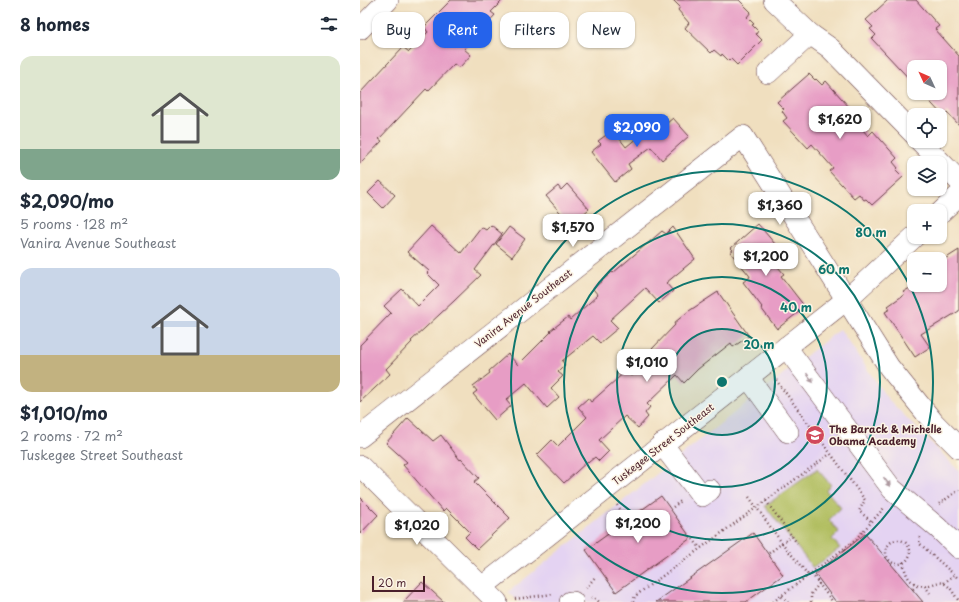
<!DOCTYPE html>
<meta charset="utf-8">
<style>
body{margin:0;font-family:"Playpen Sans",sans-serif;background:#f2f2f3;color:#1f2937;height:100vh;display:flex;flex-direction:column;font-size:15px;white-space:nowrap}
*{box-sizing:border-box;margin:0}
p{font-size:13px;color:#747a83}
.icon{flex:none;width:22px;height:22px;fill:none;stroke:currentColor;stroke-width:2;stroke-linecap:round;stroke-linejoin:round}
.map{position:relative;flex:1;overflow:hidden}
.sheet{display:flex;flex-direction:column;background:#fff;width:360px}
.sheet>*{flex:none}
.banner{position:absolute;left:12px;top:12px;width:380px;height:36px;display:flex;gap:8px}
.needle{width:26px;rotate:314deg}
.tools{position:absolute;left:547px;top:60px;display:grid;gap:8px}
.tools a{display:grid;place-items:center;width:40px;height:40px;border-radius:8px;background:#fff;box-shadow:0 1px 3px #0004;font-size:20px}
.scale{position:absolute;left:12px;bottom:10px;width:53px;box-sizing:border-box;padding-left:4px;border:2px solid #4a1f2b;border-top:0;font-size:11px;line-height:14px;white-space:nowrap;color:#4a1f2b;-webkit-text-stroke:3px #fcf5e5;paint-order:stroke}
.price{position:absolute;translate:-50% -34px;padding:0 9px;border-radius:8px;background:#fff;color:#222;font-size:13px;line-height:26px;filter:drop-shadow(0 1px 2px #0008)}
.price::after{content:'';position:absolute;left:50%;top:24px;width:12px;height:9px;margin-left:-6px;background:inherit;clip-path:polygon(0 0,100% 0,50% 100%)}
.price.current{background:#2563eb;color:#fff}
ul{padding:0;list-style:none}
li{display:grid;align-content:center;gap:8px;height:212px;padding:0 20px}
li span{display:grid;place-items:center;height:124px;border-radius:12px;color:#555}
li>.icon{margin-inline-start:auto}
span .icon{width:72px;height:72px;fill:#fffc;stroke-width:1}
li b{font-size:17px}
h2{display:flex;justify-content:space-between;align-items:center;height:48px;padding:0 20px;font-size:17px}
.tag{padding:0 14px;border-radius:12px;background:#fff;box-shadow:0 1px 3px #0004;font-size:14px;line-height:36px}
.tag.current{background:#2563eb;color:#fff}
main{display:flex;flex:1;min-height:0}
.map>svg:first-child{display:block}
.built{fill:#e4d3f2}
.green{fill:#b1be60;stroke:#7e6e46}
.building{fill:#e79dc5}
.lines{fill:none;stroke-linecap:round;stroke-linejoin:round}
.minor-casing{stroke:#633c41;stroke-width:22}
.path{stroke:#633c41;stroke-width:2.5;stroke-dasharray:1 3;stroke-linecap:butt}
.minor{stroke:#fff;stroke-width:21}
.oneway{fill:#ae9aa0}
.ring{fill:none;stroke:#0f766e;stroke-width:2}
.labels{text-anchor:middle;stroke-width:3;stroke-linejoin:round;paint-order:stroke}
.street-label{font-size:10px;fill:#4a1f2b;stroke:#fcf5e5}
.poi-label{font-size:10px;font-weight:bold;fill:#4a1f2b;stroke:#fcf5e5;text-anchor:start}
.centre{fill:#0f766e;stroke:#fcf5e5;stroke-width:2}
.ring-label{font-size:12px;text-anchor:middle;font-weight:bold;fill:#0f766e;stroke:#fcf5e5;stroke-width:3;stroke-linejoin:round;paint-order:stroke}
</style>
<main>
<section class="sheet">
<h2>8 homes<svg class="icon" aria-label="filters" viewBox="0 0 24 24"><path d="M4 7h16M4 17h16"/><circle cx="9" cy="7" r="2"/><circle cx="15" cy="17" r="2"/></svg></h2>
<ul>
<li><span style="background:linear-gradient(#dfe7d0 75%,#7fa58c 0)"><svg class="icon" aria-label="home" viewBox="0 0 24 24"><path d="M3 11l9-7 9 7M6 9v11h12V9"/></svg></span><div><b>$2,090/mo</b><p>5 rooms · 128 m²</p><p>Vanira Avenue Southeast</p></div></li>
<li><span style="background:linear-gradient(#c9d6e8 70%,#c2b280 0)"><svg class="icon" aria-label="home" viewBox="0 0 24 24"><path d="M3 11l9-7 9 7M6 9v11h12V9"/></svg></span><div><b>$1,010/mo</b><p>2 rooms · 72 m²</p><p>Tuskegee Street Southeast</p></div></li>
</ul>
</section>
<div class="map">
<svg width="599" height="602" viewBox="0 0 599 602">
<rect width="100%" height="100%" fill="#fcf5e5"/>
<filter id="ink" filterUnits="userSpaceOnUse"><feTurbulence type="fractalNoise" baseFrequency=".025" numOctaves="2"/><feDisplacementMap in="SourceGraphic" scale="8" xChannelSelector="R" yChannelSelector="G"/><feConvolveMatrix kernelMatrix="1 2 1 2 8 2 1 2 1" color-interpolation-filters="sRGB"/></filter>
<filter id="wash" filterUnits="userSpaceOnUse"><feTurbulence type="fractalNoise" baseFrequency=".012" numOctaves="4" result="noise"/><feDisplacementMap in="SourceGraphic" scale="16" xChannelSelector="R" yChannelSelector="G"/><feGaussianBlur stdDeviation="0.9" result="paint"/><feColorMatrix in="noise" values="0 0 0 0 0 0 0 0 0 0 0 0 0 0 0 0 0 1.4 0 .05"/><feComposite in="paint" operator="in"/></filter>
<g filter="url(#wash)">
<rect width="100%" height="100%" fill="#f0dfbf"/>
<!-- built -->
<path class="built" d="M480 329 527 398 599 471V602H159L148 592Z"/>
<!-- green -->
<path class="green" d="M457 469 471 485 466 490 481 508 469 520 479 532 472 539 480 548 453 568 405 506Z"/>
<g id="blocks">
<!-- building -->
<g class="building">
<path d="M91 0H143L131 12 135 15 104 49 111 55 100 67H98L94 64 68 91 66 89 19 139 22 141 0 164V93L43 47 49 52 68 32 64 27Z"/>
<path d="M313 0H379L391 12 387 17 394 24 392 25 398 31 396 34 402 40 377 65 371 59 369 61 362 54 361 56 354 50 351 53 325 28 329 23 318 10 320 7Z"/>
<path d="M528 0H556L579 26 575 29 599 56V125L587 112 583 116 562 93H580V67H554V84L512 39 516 35 510 29 513 27 506 20Z"/>
<path d="M449 74 455 80 456 79 462 85 466 81 490 108 487 111 508 136 513 131 537 158 533 162 538 168 536 170 543 177 512 205 506 199 504 200 499 194 494 198 469 171 473 168 452 144 448 148 423 121 427 118 422 111 424 109 417 102Z"/>
<path d="M313 118 329 136 302 160 291 147 268 164 271 169 255 182 231 152 241 144 238 141 253 130 266 147 289 128 294 134Z"/>
<path d="M20 181 35 195 23 208 8 193Z"/>
<path d="M207 184 229 209 211 225 186 196 198 186 201 190Z"/>
<path d="M398 224 415 244 409 248 422 264 418 267 424 274 421 276 445 307 417 329 401 308 402 307 383 282 390 277 389 275 370 252 373 250 371 248Z"/>
<path d="M131 225 142 234 115 270 121 275 94 301 51 341 52 342 26 369 30 374 0 402V345L31 313 24 306 42 289 58 306 79 285 67 273 69 271 47 252 71 226 101 253 121 227 126 230Z"/>
<path d="M149 227 165 239 152 257 136 244Z"/>
<path d="M313 227 335 259 306 283 313 291 299 303 285 288 250 320 258 328 240 343 233 336 202 361 205 365 198 372 203 376 191 388 199 397 187 408 166 383 146 400 151 406 135 420 113 394 117 391 113 386 130 373 129 371 148 354 158 365 191 332 190 331 208 317 210 320 238 295 233 289 252 272 253 273 302 231 306 234Z"/>
<path d="M599 250V311L561 334 570 347 555 357 525 312 530 309 528 306 545 294 543 292 555 285H580V262Z"/>
<path d="M358 292 389 336 373 347 371 343 338 369 324 383 317 375 287 404 290 407 285 413 288 417 278 428 265 416 239 440 249 451 239 461 235 457 229 462 228 461 204 483 177 455 192 440 198 446 227 417 218 407 228 398 231 402 266 371 271 376 294 353 291 350 315 325 314 323 329 311Z"/>
<path d="M48 418 73 441 81 435 100 460 101 459 119 478 114 482 150 518 117 549 105 537 110 532 86 508 83 511 43 465 47 462 26 443Z"/>
<path d="M301 496 331 538 256 592 226 550Z"/>
<path d="M0 497 18 515 0 534Z"/>
<path d="M393 533 423 575 386 602H296Z"/>
<path d="M505 534 515 545 563 602H476L455 574Z"/>
<path d="M62 582 84 602H43Z"/>
</g>
</g>
</g>
<g filter="url(#ink)">
<use href="#blocks" fill-opacity="0" stroke="#633c41" stroke-width="1"/>
<g class="lines">
<defs>
<g id="minor">
<path d="M414 0 450 34"/>
<path d="M0 29 28 0"/>
<path d="M408 73 450 34 470 48 554 134"/>
<path d="M560 141 599 181"/>
<path d="M580 213 599 195"/>
<path d="M426 347 532 489 578 528 599 548"/>
<path d="M388 377 428 432"/>
<path d="M0 437 383 136 529 367 574 423 599 448"/>
<path d="M302 444 342 496 350 490"/>
<path d="M0 466 137 602"/>
<path d="M122 587 486 300 554 237"/>
<path d="M210 602H213"/>
</g>
</defs>
<!-- minor casing -->
<use href="#minor" class="minor-casing"/>
<!-- path -->
<g class="path">
<path d="M416 380 505 500 499 511 512 522"/>
<path d="M389 497 422 543 449 576"/>
<path d="M406 501 437 543"/>
<path d="M579 504 599 490"/>
<path d="M257 505 266 517"/>
<path d="M313 507 321 501"/>
<path d="M560 537 559 543 599 579"/>
<path d="M333 539 340 548"/>
<circle cx="538" cy="552" r="12"/>
<path d="M409 553 432 536"/>
<path d="M543 562C546 578 552 588 570 585 576 583 580 581 585 584 592 588 594 595 599 601"/>
<path d="M452 574 459 584"/>
<path d="M584 583 594 575"/>
<path d="M565 586 570 593"/>
<path d="M226 588 236 576"/>
<path d="M553 589 558 585"/>
<path d="M422 596 428 602"/>
<path d="M231 597 237 600 239 602"/>
<path d="M155 599 193 594"/>
<path d="M273 602 275 596 470 454"/>
<path d="M413 602 494 541 525 507"/>
<path d="M451 602V594L459 584 473 602"/>
</g>
<!-- minor -->
<use href="#minor" class="minor"/>
</g>
<!-- one-way arrows -->
<defs><path id="oneway-solid" d="M-6-.8H1V-3.2L6.5 0L1 3.2V.8H-6Z"/></defs>
<g class="oneway">
<use href="#oneway-solid" transform="translate(450 378) rotate(54)"/>
<use href="#oneway-solid" transform="translate(527 482) rotate(54)"/>
</g>
</g>
<!-- distance rings -->
<circle cx="362" cy="382" r="53" fill="#0f766e" fill-opacity=".12"/>
<g class="ring">
<circle cx="362" cy="382" r="53"/>
<circle cx="362" cy="382" r="105"/>
<circle cx="362" cy="382" r="158"/>
<circle cx="362" cy="382" r="211"/>
</g>
<!-- icons -->
<defs>
<symbol id="school-disc" viewBox="-11 -11 22 22"><circle r="9.5" fill="#d1495b" stroke="#fcf5e5"/><path d="M0-5L7-2L0 1L-7-2ZM-4 1L0 2.5L4 1V4Q0 6-4 4Z" fill="#fff"/></symbol>
</defs>
<g fill-rule="evenodd">
<use href="#school-disc" x="444" y="424" width="22" height="22"/>
</g>
<g class="labels">
<!-- street labels -->
<g class="street-label">
<text transform="translate(163 308) rotate(-38)" y="4">Vanira Avenue Southeast</text>
<text transform="translate(303 444) rotate(-38)" y="4">Tuskegee Street Southeast</text>
</g>
<!-- poi labels -->
<g class="poi-label">
<text x="469" y="433">The Barack &amp; Michelle<tspan x="469" dy="12">Obama Academy</tspan></text>
</g>
</g>
<circle cx="362" cy="382" r="6" class="centre"/>
<g class="ring-label">
<text x="511" y="237">80 m</text>
<text x="474" y="274">60 m</text>
<text x="436" y="312">40 m</text>
<text x="399" y="349">20 m</text>
</g>
</svg>
<div class="tools">
<a><svg class="needle" viewBox="-14 -14 28 28"><path d="M0-13l5 13h-10z" fill="#e53935"/><path d="M0 13l5-13h-10z" fill="#747a83"/></svg></a>
<a><svg class="icon" aria-label="locate" viewBox="0 0 24 24"><circle cx="12" cy="12" r="6"/><path d="M12 2v4M12 18v4M2 12h4M18 12h4"/></svg></a>
<a><svg class="icon" aria-label="layers" viewBox="0 0 24 24"><path d="M12 4l9 5-9 5-9-5zM3 14l9 5 9-5"/></svg></a>
<a>+</a>
<a>−</a>
</div>
<div class="scale">20 m</div>
<b class="price" style="left:480px;top:140px">$1,620</b>
<b class="price current" style="left:277px;top:148px">$2,090</b>
<b class="price" style="left:420px;top:226px">$1,360</b>
<b class="price" style="left:213px;top:248px">$1,570</b>
<b class="price" style="left:406px;top:277px">$1,200</b>
<b class="price" style="left:287px;top:383px">$1,010</b>
<b class="price" style="left:278px;top:544px">$1,200</b>
<b class="price" style="left:57px;top:546px">$1,020</b>
<div class="banner">
<a class="tag">Buy</a>
<a class="tag current">Rent</a>
<a class="tag">Filters</a>
<a class="tag">New</a>
</div>
</div>
</main>
